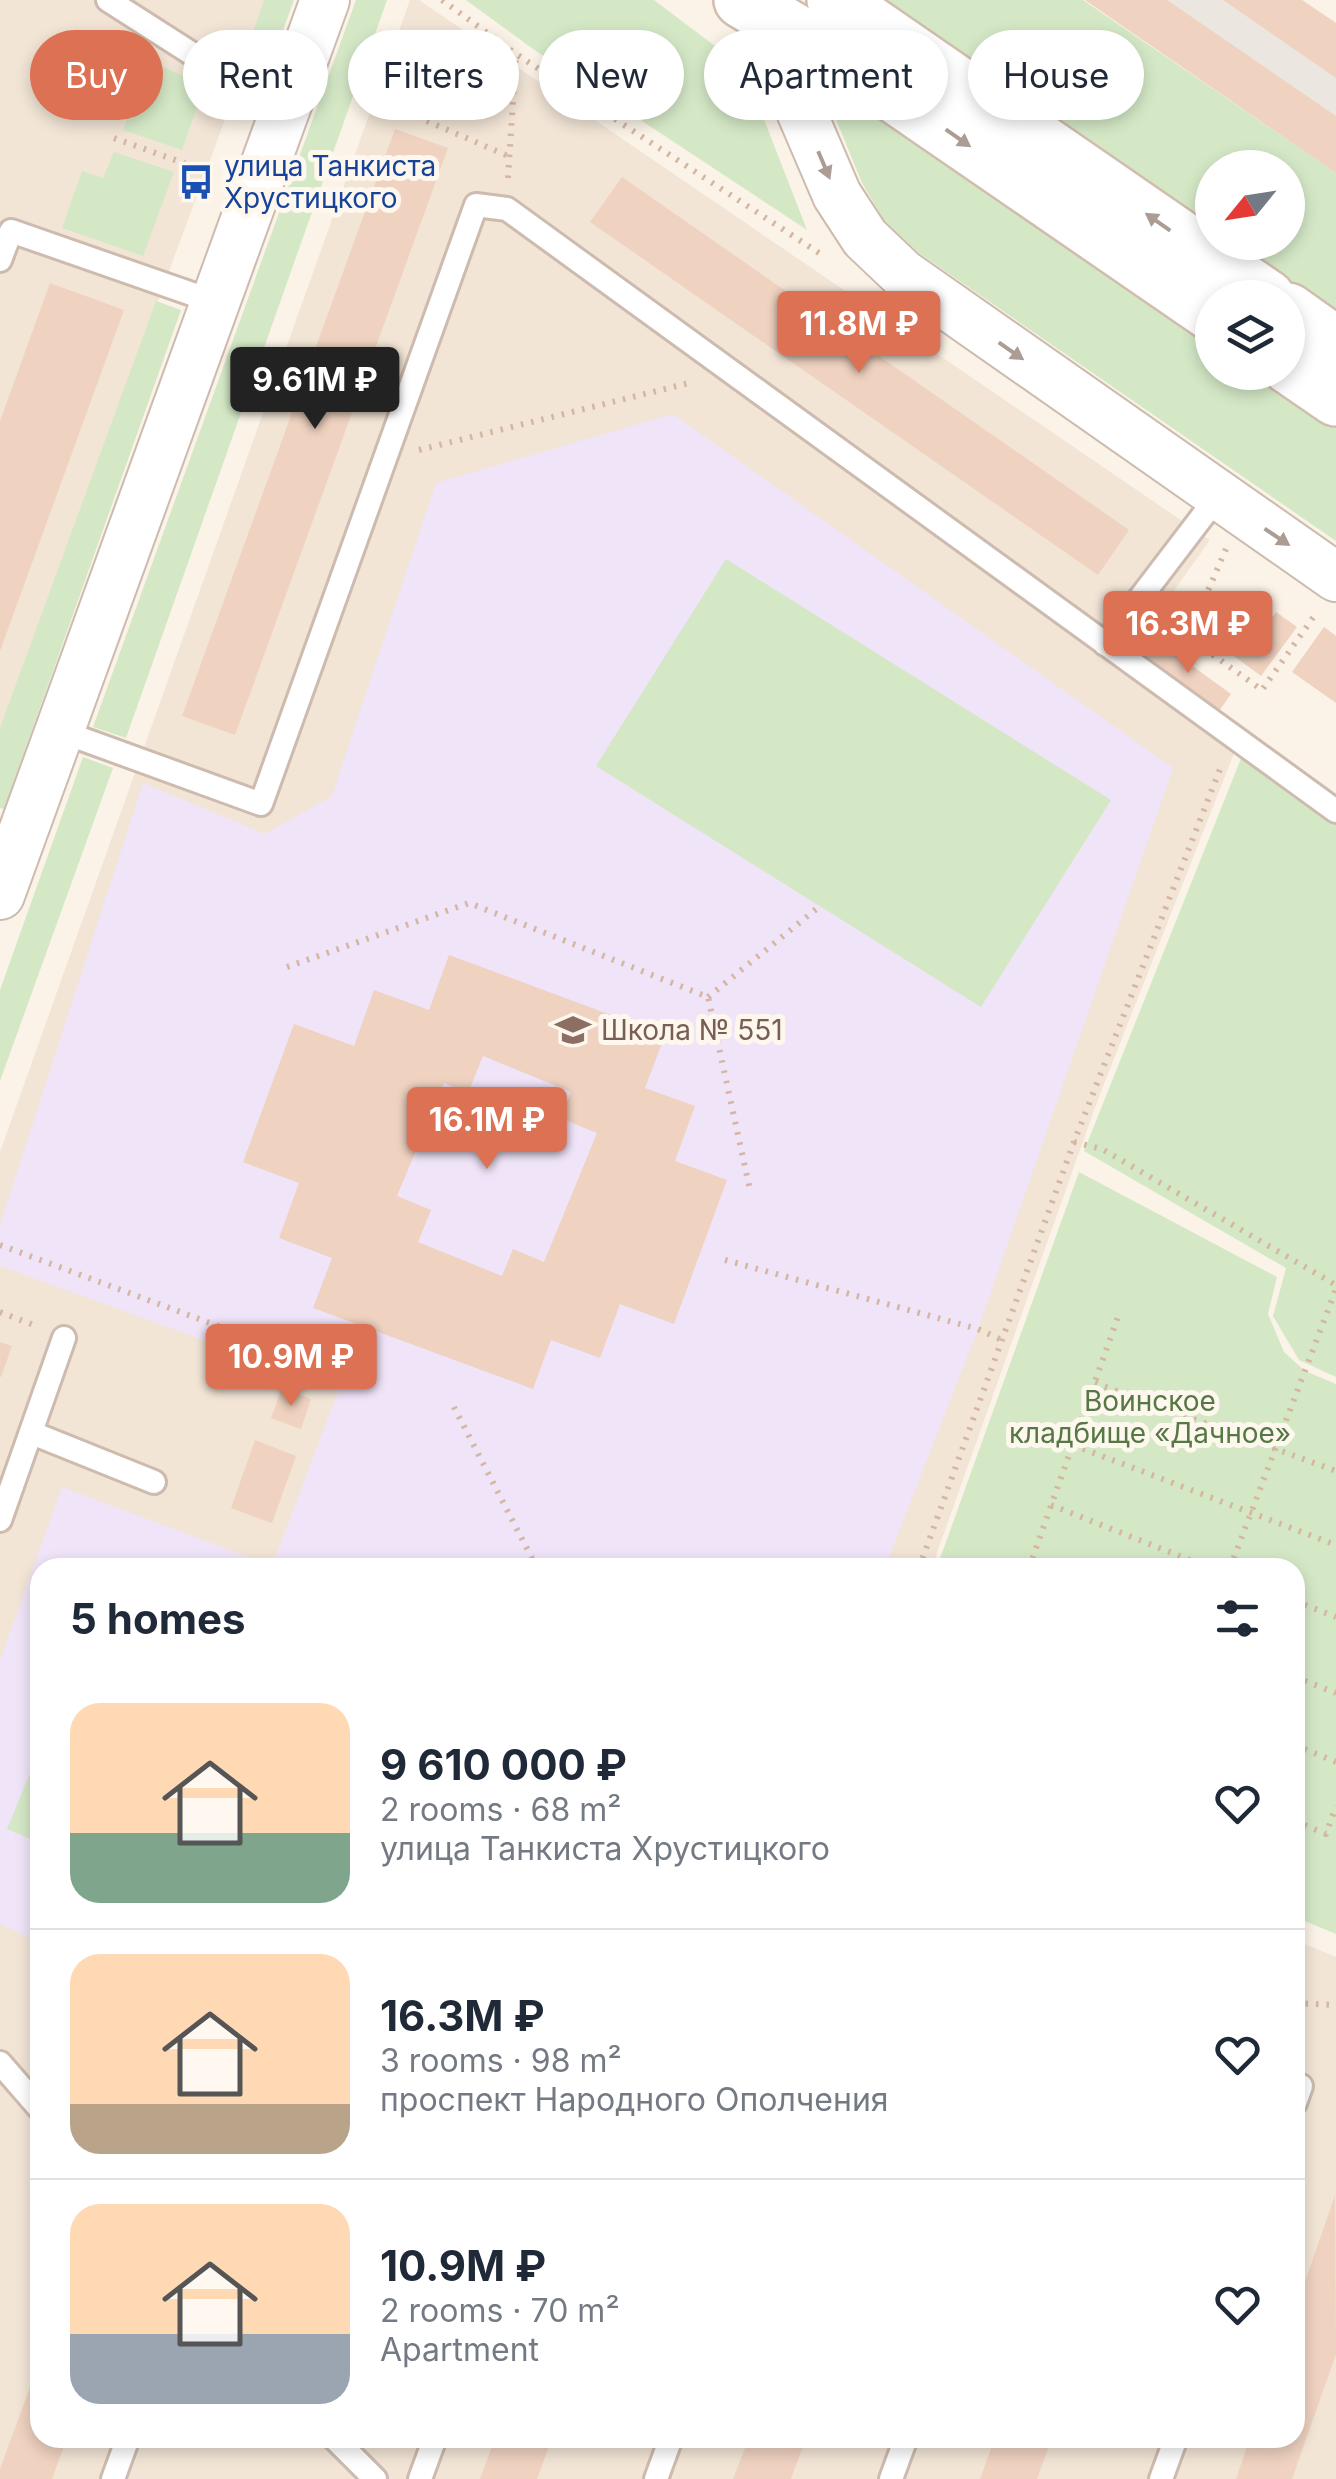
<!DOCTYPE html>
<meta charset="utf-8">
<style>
body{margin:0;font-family:Inter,sans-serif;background:#f2f2f3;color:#1f2937;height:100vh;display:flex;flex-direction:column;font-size:38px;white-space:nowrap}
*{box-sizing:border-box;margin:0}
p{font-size:32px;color:#747a83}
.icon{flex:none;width:55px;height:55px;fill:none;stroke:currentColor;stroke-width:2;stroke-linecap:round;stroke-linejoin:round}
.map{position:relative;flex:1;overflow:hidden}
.side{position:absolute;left:30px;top:1558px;width:1275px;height:890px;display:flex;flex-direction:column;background:#fff;border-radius:30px;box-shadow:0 5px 15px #0003}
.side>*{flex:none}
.banner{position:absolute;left:30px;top:30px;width:1278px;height:90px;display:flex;gap:20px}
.needle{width:65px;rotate:240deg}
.tools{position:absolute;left:1195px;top:150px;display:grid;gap:20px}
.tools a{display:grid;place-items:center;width:110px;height:110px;border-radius:50%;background:#fff;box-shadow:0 5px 15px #0003;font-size:50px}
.price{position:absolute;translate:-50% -85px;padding:0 22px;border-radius:10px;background:#dd7154;color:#fff;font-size:32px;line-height:65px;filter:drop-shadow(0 2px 5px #0008)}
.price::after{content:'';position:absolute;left:50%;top:60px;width:30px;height:22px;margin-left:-15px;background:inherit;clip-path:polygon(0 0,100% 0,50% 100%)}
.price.selected{background:#222;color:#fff}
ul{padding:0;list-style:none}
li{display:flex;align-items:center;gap:30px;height:250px;padding:0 40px}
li+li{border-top:2px solid #e0e1e3}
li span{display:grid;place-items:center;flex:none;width:280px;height:200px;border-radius:30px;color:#555}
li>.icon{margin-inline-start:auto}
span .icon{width:120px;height:120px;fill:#fffc;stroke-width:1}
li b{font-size:42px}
h2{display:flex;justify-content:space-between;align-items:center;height:120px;padding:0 40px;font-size:42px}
.chip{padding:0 35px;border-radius:45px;background:#fff;box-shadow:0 5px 15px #0003;font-size:35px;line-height:90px}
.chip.selected{background:#dd7154;color:#fff}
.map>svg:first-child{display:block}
.residential{fill:#f2e5d6}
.industrial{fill:#ece6e1}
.education{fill:#f0e4f8}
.green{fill:#d4e8c6}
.building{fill:#efd2c0;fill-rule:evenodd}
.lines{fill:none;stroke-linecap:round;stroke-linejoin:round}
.lane-casing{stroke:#ccbbae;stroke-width:28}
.street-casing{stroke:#ccbbae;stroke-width:52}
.secondary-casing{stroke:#d1bdae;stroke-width:60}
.path{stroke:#d4b6a3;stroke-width:6;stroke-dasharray:2.5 8;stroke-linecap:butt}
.lane{stroke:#fff;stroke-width:22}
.street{stroke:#fff;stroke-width:48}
.secondary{stroke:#fff;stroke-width:55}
.oneway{fill:#ab9c94}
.labels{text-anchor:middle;stroke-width:10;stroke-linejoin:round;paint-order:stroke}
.transit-label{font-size:28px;fill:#164399;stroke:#fef7ed;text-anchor:start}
.education-label{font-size:28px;fill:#785e54;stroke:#fef7ed;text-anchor:start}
.park-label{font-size:28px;fill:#557845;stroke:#fef7ed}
</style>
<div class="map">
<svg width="1336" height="2479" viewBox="0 0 1336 2479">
<rect width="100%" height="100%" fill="#fbf3e7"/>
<!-- residential -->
<g class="residential">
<path d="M0 0H269L0 730Z"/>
<path d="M410 0H419L1210 540 1131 651 1242 733 1097 1102 932 1567 40 1568V2438H1295V1940L1336 1957V2479H0V1152Z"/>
</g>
<!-- industrial -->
<path class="industrial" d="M1085 0H1302L1336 23V173Z"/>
<!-- education -->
<path class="education" d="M673 414 1173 768 978 1329 885 1567 40 1568V1943L0 1924V1661L62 1487 272 1566 339 1389 0 1266V1225L143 783 265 834 332 796 436 483Z"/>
<!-- green -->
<g class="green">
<path d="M264 0H294L269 69 244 59Z"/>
<path d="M356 0H387L126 738 93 727Z"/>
<path d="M466 0H654L732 59 751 86 807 230 533 49Z"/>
<path d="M875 0H1083L1336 173V315L1230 243 1288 242V168H1212V231Z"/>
<path d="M148 60 204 86 182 150 123 130Z"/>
<path d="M839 84 1212 339V372L1261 373 1336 424V541L919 253 885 222 862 183 829 102 827 92Z"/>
<path d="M114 152 174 172 143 256 62 228 82 171 103 178Z"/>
<path d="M156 301 181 310 4 809 0 808V728Z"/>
<path d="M726 559 1111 800 981 1007 596 766Z"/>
<path d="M1242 756 1336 822V1377L1299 1360 1273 1316 1286 1268 1084 1151Z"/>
<path d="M83 757 113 768 0 1081V990Z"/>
<path d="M1079 1172 1277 1277 1268 1314 1284 1352 1305 1371 1336 1384V1934L1295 1917V1568L937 1567Z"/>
<path d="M40 1749V1843L7 1829Z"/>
</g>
<!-- building -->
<g class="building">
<path d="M1085 0H1167L1336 116V173Z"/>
<path d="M1223 0H1302L1336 23V78Z"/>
<path d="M395 129 448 148 235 735 182 716Z"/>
<path d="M622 177 1129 530 1098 575 590 222Z"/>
<path d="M50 283 124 310 0 651V421Z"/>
<path d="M1226 594 1267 624 1276 612 1297 627 1261 676 1200 631Z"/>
<path d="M1324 627 1336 636V703L1292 672Z"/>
<path d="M1158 641 1231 694 1219 711 1146 658Z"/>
<path d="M449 955 665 1035 645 1088 695 1106 675 1161 727 1180 674 1324 620 1304 600 1358 551 1340 533 1389 313 1308 332 1258 279 1238 299 1183 243 1162 294 1024 354 1046 374 990 429 1010ZM483 1056 571 1092 560 1118 597 1133 544 1262 513 1249 502 1276 418 1242 431 1210 397 1196 444 1083 468 1093Z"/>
<path d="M0 1342 12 1346 1 1377H0Z"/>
<path d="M282 1388 311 1399 301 1429 271 1418Z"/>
<path d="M255 1440 296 1456 272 1523 231 1508Z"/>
<path d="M1335 2195 1336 2354 1292 2479H1236L1250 2438H1295V2311Z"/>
<path d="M40 2360V2438H67L52 2479H0V2469Z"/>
<path d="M495 2438H552L537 2479H480Z"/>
<path d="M749 2438H806L791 2479H733Z"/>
<path d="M995 2438H1052L1037 2479H980Z"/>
</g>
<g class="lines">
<defs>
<g id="lane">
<path d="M108 0 222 73 288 101"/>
<path d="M0 260 11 231 215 302"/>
<path d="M1105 644 1218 496"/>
<path d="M60 731 261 804 476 205 507 209 1336 811"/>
<path d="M32 1433 154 1482"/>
<path d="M0 1520 64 1338"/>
<path d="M0 2063 40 2109"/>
<path d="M1295 2084 1301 2086 1295 2103"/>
<path d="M334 2438 375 2479"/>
<path d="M113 2479 128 2438"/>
<path d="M420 2479 435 2438"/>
<path d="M656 2479 671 2438"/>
<path d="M891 2479 906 2438"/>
<path d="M1161 2479 1176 2438"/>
</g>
<g id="street">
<path d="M758 11 837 195 865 238 903 274 1336 577"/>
<path d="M0 895 325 0"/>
</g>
<g id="secondary">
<path d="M742 0 860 71 1212 313"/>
<path d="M835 0 1267 298"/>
<path d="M1288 311 1336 345"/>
<path d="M1288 365 1336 398"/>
</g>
</defs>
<!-- lane casing -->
<use href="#lane" class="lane-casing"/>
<!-- street casing -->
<use href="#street" class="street-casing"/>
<!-- secondary casing -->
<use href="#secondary" class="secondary-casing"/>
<!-- path -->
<g class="path">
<path d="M442 0 516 54 819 253"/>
<path d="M369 96 508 156"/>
<path d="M114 138 189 165"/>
<path d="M508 178 516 54"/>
<path d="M419 450 693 382"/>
<path d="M1226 549 1188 637 1262 690 1317 612"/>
<path d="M287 967 469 903 708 997 750 1190"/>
<path d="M708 997 820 906"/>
<path d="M1074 1142 1102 1149 1336 1285"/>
<path d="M0 1245 280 1349"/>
<path d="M725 1260 978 1329 1002 1340"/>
<path d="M0 1312 36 1326"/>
<path d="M1095 1383 1336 1471"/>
<path d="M454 1407 537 1568"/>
<path d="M1073 1445 1336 1545"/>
<path d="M1051 1505 1210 1568"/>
<path d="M919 1568 1074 1142 1222 764"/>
<path d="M1029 1568 1120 1311"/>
<path d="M1230 1568 1336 1289"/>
<path d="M1295 1601 1336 1617"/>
<path d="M1295 1677 1336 1693"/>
<path d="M1295 1745 1336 1762"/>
<path d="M1295 1821 1326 1834 1336 1806"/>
<path d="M1295 2003 1336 2005"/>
</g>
<!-- lane -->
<use href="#lane" class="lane"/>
<!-- street -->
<use href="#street" class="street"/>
<!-- secondary -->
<use href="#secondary" class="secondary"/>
</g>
<!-- one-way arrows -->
<defs><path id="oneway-solid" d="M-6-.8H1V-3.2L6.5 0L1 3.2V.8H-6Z" transform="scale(2.5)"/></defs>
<g class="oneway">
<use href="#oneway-solid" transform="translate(958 138) rotate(35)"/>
<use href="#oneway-solid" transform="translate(824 165) rotate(67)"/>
<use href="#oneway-solid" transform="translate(1158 222) rotate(-145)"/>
<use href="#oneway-solid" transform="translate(1011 351) rotate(35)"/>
<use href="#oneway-solid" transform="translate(1277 537) rotate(34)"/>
</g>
<!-- icons -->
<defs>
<symbol id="bus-bare" viewBox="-9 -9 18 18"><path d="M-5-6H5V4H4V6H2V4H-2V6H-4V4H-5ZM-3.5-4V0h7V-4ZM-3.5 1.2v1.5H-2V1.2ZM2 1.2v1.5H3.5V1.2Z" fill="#1a4fb4" stroke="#fef7ed" stroke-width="2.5" paint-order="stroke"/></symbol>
<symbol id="school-bare" viewBox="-9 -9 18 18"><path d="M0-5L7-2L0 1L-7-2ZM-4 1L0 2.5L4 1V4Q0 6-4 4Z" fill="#8d6e63" stroke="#fef7ed" stroke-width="2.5" paint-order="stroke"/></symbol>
</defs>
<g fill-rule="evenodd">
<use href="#bus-bare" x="171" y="157" width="50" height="50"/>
<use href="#school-bare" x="548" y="1005" width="50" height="50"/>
</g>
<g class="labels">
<!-- transit labels -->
<g class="transit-label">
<text x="224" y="176">улица Танкиста<tspan x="224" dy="32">Хрустицкого</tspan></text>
</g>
<!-- education labels -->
<g class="education-label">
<text x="601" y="1040">Школа № 551</text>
</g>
<!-- park labels -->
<g class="park-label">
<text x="1150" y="1411">Воинское<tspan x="1150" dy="32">кладбище «Дачное»</tspan></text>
</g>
</g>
</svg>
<div class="tools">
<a><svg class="needle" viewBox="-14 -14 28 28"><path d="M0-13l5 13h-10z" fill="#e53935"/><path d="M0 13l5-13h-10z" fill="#747a83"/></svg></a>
<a><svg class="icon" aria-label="layers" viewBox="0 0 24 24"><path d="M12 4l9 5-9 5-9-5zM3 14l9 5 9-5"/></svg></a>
</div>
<b class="price" style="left:859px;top:376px">11.8M ₽</b>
<b class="price selected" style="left:315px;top:432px">9.61M ₽</b>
<b class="price" style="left:1188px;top:676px">16.3M ₽</b>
<b class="price" style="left:487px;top:1172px">16.1M ₽</b>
<b class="price" style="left:291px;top:1409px">10.9M ₽</b>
<div class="banner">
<a class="chip selected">Buy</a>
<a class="chip">Rent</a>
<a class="chip">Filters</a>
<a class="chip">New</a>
<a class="chip">Apartment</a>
<a class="chip">House</a>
</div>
<section class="side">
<h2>5 homes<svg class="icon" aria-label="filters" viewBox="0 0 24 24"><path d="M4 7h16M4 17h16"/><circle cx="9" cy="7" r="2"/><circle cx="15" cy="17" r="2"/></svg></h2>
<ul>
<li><span style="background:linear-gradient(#ffd9b3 65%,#7fa58c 0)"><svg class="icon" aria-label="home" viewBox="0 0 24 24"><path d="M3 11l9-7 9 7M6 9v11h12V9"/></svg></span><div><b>9 610 000 ₽</b><p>2 rooms · 68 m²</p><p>улица Танкиста Хрустицкого</p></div><svg class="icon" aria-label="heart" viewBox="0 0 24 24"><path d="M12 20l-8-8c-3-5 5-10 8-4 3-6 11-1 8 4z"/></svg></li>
<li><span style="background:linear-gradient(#ffd9b3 75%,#b9a48a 0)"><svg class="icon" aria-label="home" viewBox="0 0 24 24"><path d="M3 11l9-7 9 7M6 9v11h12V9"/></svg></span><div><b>16.3M ₽</b><p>3 rooms · 98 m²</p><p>проспект Народного Ополчения</p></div><svg class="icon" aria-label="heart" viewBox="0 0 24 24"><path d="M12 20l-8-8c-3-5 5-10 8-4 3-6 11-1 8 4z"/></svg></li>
<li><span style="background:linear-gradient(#ffd9b3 65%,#9aa5b1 0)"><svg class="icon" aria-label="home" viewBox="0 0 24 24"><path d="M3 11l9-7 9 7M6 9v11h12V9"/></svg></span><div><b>10.9M ₽</b><p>2 rooms · 70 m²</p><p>Apartment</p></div><svg class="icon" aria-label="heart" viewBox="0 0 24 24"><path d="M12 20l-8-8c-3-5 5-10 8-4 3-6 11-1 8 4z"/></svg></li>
</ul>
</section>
</div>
